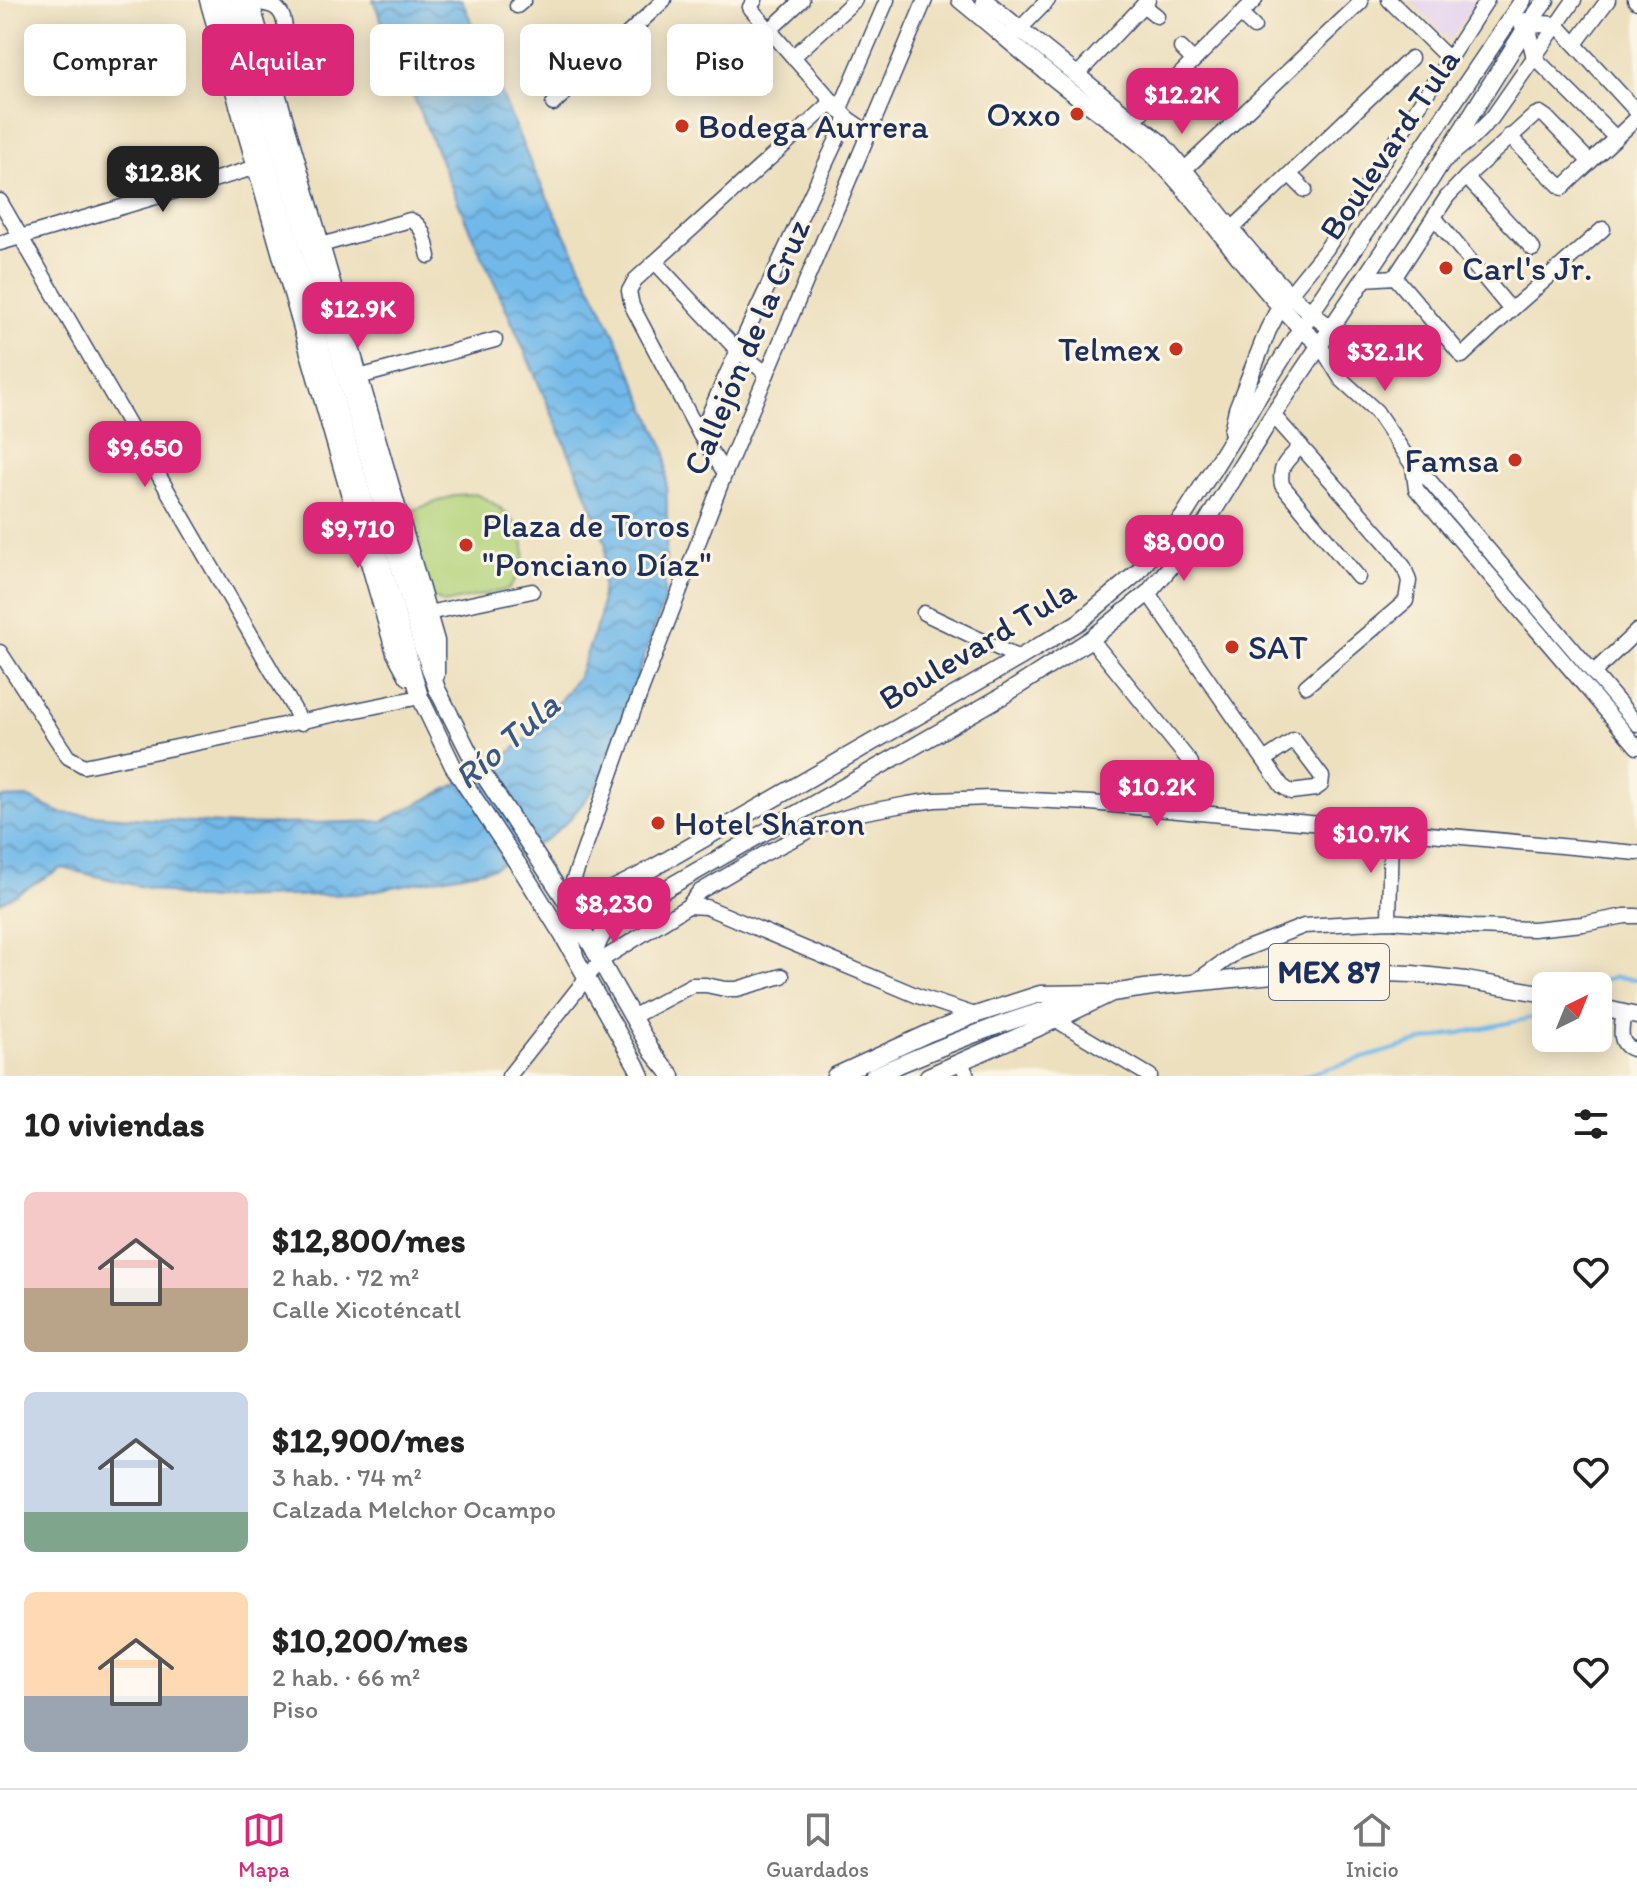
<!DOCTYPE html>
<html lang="es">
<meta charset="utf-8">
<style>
body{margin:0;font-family:Itim,sans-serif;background:#f2f2f2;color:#222;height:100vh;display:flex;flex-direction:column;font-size:30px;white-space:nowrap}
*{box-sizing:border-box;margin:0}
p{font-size:26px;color:#767676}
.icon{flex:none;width:44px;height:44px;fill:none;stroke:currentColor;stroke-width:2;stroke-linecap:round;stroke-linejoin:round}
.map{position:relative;height:1076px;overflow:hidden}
.drawer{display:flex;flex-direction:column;background:#fff;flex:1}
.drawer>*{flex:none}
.hud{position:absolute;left:24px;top:24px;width:800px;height:72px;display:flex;gap:16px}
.needle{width:52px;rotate:43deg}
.controls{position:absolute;left:1532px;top:972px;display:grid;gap:16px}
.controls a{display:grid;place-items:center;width:80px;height:80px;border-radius:12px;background:#fff;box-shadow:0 4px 20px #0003;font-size:40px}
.price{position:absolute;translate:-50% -68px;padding:0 18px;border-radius:16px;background:#db2777;color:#fff;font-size:26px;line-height:52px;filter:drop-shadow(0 2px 4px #0008)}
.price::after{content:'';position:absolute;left:50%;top:48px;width:24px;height:18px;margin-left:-12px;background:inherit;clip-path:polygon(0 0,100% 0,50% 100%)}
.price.on{background:#222;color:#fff}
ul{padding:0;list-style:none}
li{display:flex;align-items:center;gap:24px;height:200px;padding:0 24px}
li span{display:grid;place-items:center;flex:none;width:224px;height:160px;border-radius:12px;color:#555}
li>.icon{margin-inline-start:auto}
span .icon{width:96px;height:96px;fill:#fffc;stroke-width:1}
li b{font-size:34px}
h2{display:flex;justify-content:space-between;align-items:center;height:96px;padding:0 24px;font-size:34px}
.tag{padding:0 28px;border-radius:12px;background:#fff;box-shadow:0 4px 20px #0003;font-size:28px;line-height:72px}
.tag.on{background:#db2777;color:#fff}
.tab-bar{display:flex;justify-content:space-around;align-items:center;height:112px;border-top:2px solid #e0e0e0;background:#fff;font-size:22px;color:#767676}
.tab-bar a{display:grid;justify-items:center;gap:4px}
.tab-bar .on{color:#db2777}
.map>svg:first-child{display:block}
.built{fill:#e5d3f0}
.garden{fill:#b2d37b;stroke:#66816c;stroke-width:2}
.water{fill:url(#water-waves);stroke:#4674a4;stroke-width:2}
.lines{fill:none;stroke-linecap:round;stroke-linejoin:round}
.stream{stroke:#72b9e9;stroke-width:4}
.minor-casing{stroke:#3a4a6d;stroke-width:17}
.major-casing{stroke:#3a4a6d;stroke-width:19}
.minor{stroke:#fff;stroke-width:14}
.major{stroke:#fff;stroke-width:16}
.poi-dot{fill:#c8321e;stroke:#fcf5e5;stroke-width:3}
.labels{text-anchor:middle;stroke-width:6;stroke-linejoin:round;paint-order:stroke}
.shield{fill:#fcf5e5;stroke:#5e6a86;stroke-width:2}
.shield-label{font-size:32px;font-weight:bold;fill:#1b2f5e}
.poi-label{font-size:34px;fill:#1b2f5e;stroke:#fcf5e5;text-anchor:start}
.street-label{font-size:34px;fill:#1b2f5e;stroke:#fcf5e5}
.water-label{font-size:36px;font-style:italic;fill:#355888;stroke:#fcf5e5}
</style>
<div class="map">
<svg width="1637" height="1076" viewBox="0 0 1637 1076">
<defs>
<pattern id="water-waves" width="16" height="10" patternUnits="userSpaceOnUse" patternTransform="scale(2)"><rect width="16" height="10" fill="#72b9e9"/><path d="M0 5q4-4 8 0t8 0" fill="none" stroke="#5d97c0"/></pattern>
</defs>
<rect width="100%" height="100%" fill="#fcf5e5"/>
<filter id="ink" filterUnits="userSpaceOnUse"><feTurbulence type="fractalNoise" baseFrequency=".0125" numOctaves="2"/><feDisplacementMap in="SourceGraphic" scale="16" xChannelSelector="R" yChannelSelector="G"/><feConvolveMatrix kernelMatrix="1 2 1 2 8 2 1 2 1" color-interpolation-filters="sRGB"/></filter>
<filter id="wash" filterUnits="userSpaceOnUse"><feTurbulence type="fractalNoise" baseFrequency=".006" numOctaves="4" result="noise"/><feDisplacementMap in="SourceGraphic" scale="32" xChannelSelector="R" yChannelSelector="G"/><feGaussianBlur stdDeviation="1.8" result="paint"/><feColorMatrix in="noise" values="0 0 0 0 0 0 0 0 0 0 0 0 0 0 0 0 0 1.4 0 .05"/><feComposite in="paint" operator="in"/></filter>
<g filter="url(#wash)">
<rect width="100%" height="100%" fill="#ede0bf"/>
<!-- built -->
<path class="built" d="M1410 0H1476L1450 40Z"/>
<!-- garden -->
<path class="garden" d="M475 494C504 505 533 532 522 567 519 575 513 582 509 589L444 603 422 591 402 514 456 495Z"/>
<!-- water -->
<path class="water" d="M373 0H462L530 162 615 335 666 452 667 526 664 601 600 781 570 819 550 837 494 868 356 894 194 899 62 868 0 903V798L27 797 61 813 237 825 383 821 449 788 508 754 541 726 579 675 600 616 606 545 583 485 504 304 468 226Z"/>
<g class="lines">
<!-- stream -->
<g class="stream">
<path d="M1590 985 1614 977 1637 979"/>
<path d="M1303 1076 1421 1041 1546 1015"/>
</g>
</g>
</g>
<g filter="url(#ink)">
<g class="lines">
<defs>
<g id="minor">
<path d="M755 0 750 7 752 10 793 57"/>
<path d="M1389 0 1449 59"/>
<path d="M1635 0 1637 2"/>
<path d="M251 2C264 4 278 3 283 18 285 25 286 30 282 36 276 46 267 50 263 61"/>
<path d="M1143 5 1157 16"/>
<path d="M517 6 524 0"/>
<path d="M1240 14 1254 27"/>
<path d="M1557 25 1637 112"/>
<path d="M770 30 802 0"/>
<path d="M1012 37 1048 0"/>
<path d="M1575 44 1608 0"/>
<path d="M1181 48 1193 60"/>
<path d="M1535 58 1616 138"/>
<path d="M1076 76 1148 0"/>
<path d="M553 104 664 0"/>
<path d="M839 111 887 0"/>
<path d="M847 118 793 57 855 0"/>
<path d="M1134 120 1255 0"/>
<path d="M1509 136 1562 188 1590 162"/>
<path d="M1444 161 1471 139 1492 118 1574 0"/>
<path d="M1185 169 1361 2 1359 0"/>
<path d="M1290 175 1305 190"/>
<path d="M1466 177 1533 249"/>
<path d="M0 201 302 723"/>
<path d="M1434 217 1511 310"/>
<path d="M1232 229 1411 58"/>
<path d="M0 243 264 165"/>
<path d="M321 245 410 220C425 226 425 242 429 256"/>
<path d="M655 262 737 350 767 374"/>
<path d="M1395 277 1447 197 1466 177 1535 115 1540 113 1546 117 1590 162 1637 118"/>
<path d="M1364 279 1395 277 1462 356 1511 310 1603 229"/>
<path d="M1284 301 1327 248 1487 0"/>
<path d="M340 309 386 296"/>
<path d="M1320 345 1341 379 1376 411 1413 466 1429 480 1637 724"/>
<path d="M359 377 495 340"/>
<path d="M1273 415 1388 545 1404 567 1409 581 1406 601 1306 686"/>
<path d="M700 435 724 380 847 118 869 133"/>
<path d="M1301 446C1288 460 1278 465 1282 485L1358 577"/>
<path d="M1413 466 1416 489 1637 747"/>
<path d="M725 473 700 435 632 306 629 291 635 280 832 102"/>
<path d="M1148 593 1282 786 1291 792 1315 789 1321 785 1322 777 1294 740 1264 760"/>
<path d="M428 613 532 591"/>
<path d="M924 613 1019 658"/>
<path d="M1091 639 1191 763"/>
<path d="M0 652 68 757 84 766 420 697"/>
<path d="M1593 673 1637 631"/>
<path d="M566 901 633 712 725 473 925 0"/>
<path d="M688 906 706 907 918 996 975 1015"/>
<path d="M1389 921 1391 830"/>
<path d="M1195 982 1237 952 1304 926 1389 921 1474 927 1533 929 1583 924 1625 916H1637"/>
<path d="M1624 1013C1621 1029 1617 1047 1637 1050"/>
<path d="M1053 1014 1056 1020 1150 1076"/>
<path d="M632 1017 692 985H706L725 989H737L782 976"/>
<path d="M961 1062 967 1076"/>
<path d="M509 1076 600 961 688 906 699 892 762 855 821 825 860 813 908 804 935 800 990 798 1091 803 1637 853"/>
</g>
<g id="major">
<path d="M208 0 395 653 408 677"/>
<path d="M222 0 420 697 453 766 523 872 563 936 636 1065 641 1076"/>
<path d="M238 0 422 646 437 689 470 754 566 901 653 1053 672 1076"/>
<path d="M250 0 436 641V675"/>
<path d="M960 0C998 31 1035 64 1073 93 1101 114 1130 133 1155 157 1214 216 1256 291 1320 345"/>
<path d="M984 0 1162 144C1217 205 1262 281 1331 328"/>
<path d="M1526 21 1535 58"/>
<path d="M1523 26 1541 24 1557 25"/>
<path d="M1232 431 1237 409 1268 330 1280 307"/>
<path d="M595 952C600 933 610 923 627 911L1004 695 1091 639 1148 593 1201 531 1273 415 1431 179 1527 26 1546 0"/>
<path d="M575 956 569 927 573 914 613 889 639 876 1019 658 1079 622 1137 573 1183 517 1310 314 1523 0"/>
<path d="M1598 1007 1637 1016"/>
<path d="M835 1076 929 1033 975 1015 1040 994 1106 993"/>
<path d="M873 1076C940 1047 1007 1019 1078 1001"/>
<path d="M928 1076 1056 1020 1112 993 1152 987 1283 974 1356 972 1412 974 1466 980 1546 994"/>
</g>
</defs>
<!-- minor casing -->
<use href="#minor" class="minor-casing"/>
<!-- major casing -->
<use href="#major" class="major-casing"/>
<!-- minor -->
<use href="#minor" class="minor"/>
<!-- major -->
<use href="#major" class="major"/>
</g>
</g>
<!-- markers -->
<g class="poi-dot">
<circle cx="1077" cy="114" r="8"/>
<circle cx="682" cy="126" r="8"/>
<circle cx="1446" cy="268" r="8"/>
<circle cx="1176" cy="349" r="8"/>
<circle cx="1515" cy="460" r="8"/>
<circle cx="466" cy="545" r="8"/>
<circle cx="1232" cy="647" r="8"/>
<circle cx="658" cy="823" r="8"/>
</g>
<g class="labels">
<!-- shield labels -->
<rect class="shield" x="1269" y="944" width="120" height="56" rx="6"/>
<g class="shield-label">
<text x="1329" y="983">MEX 87</text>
</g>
<!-- poi labels -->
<g class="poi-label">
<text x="1061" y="126" text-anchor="end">Oxxo</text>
<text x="698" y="138">Bodega Aurrera</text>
<text x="1462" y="280">Carl's Jr.</text>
<text x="1160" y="361" text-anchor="end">Telmex</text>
<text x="1499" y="472" text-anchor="end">Famsa</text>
<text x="482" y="537">Plaza de Toros<tspan x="482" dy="39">"Ponciano Díaz"</tspan></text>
<text x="1248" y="659">SAT</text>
<text x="674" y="835">Hotel Sharon</text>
</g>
<!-- street labels -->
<g class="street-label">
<text transform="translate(1389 144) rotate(-56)" y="12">Boulevard Tula</text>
<text transform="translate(746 347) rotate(-67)" y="12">Callejón de la Cruz</text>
<text transform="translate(977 644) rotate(-31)" y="12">Boulevard Tula</text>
</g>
<!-- water labels -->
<g class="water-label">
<text transform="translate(506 740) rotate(-41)" y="13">Río Tula</text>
</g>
</g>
</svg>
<div class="controls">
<a><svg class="needle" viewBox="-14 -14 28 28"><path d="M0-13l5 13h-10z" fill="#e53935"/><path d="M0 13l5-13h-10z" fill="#767676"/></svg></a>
</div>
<b class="price" style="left:1182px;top:136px">$12.2K</b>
<b class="price on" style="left:163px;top:214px">$12.8K</b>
<b class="price" style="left:358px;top:350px">$12.9K</b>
<b class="price" style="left:1385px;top:393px">$32.1K</b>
<b class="price" style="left:145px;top:489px">$9,650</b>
<b class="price" style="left:358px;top:570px">$9,710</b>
<b class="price" style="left:1184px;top:583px">$8,000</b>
<b class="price" style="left:1157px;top:828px">$10.2K</b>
<b class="price" style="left:1371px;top:875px">$10.7K</b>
<b class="price" style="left:614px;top:945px">$8,230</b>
<div class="hud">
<a class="tag">Comprar</a>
<a class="tag on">Alquilar</a>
<a class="tag">Filtros</a>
<a class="tag">Nuevo</a>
<a class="tag">Piso</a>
</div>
</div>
<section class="drawer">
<h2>10 viviendas<svg class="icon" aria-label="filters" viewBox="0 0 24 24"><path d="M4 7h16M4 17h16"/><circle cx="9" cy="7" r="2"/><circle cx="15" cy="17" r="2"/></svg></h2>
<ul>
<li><span style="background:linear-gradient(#f6c9c9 60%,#b9a48a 0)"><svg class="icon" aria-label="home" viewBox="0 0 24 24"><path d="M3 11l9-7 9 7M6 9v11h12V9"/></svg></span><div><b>$12,800/mes</b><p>2 hab. · 72 m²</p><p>Calle Xicoténcatl</p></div><svg class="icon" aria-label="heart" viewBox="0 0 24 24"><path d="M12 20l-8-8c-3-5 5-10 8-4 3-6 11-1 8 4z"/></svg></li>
<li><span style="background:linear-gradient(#c9d6e8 75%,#7fa58c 0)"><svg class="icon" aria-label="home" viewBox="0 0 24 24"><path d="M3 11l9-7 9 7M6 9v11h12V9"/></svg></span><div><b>$12,900/mes</b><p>3 hab. · 74 m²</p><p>Calzada Melchor Ocampo</p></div><svg class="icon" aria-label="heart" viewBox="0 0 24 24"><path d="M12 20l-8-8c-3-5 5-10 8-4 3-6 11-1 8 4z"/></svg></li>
<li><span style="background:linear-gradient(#ffd9b3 65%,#9aa5b1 0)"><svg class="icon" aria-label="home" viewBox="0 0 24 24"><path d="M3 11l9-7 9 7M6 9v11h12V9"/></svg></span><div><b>$10,200/mes</b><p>2 hab. · 66 m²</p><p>Piso</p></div><svg class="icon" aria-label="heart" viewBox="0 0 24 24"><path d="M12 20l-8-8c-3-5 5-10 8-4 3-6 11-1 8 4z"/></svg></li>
</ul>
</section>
<nav class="tab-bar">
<a class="on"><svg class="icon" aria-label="map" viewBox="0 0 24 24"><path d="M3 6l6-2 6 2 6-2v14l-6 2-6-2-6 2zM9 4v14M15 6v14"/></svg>Mapa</a>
<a><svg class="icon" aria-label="saved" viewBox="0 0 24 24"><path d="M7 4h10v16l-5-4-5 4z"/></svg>Guardados</a>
<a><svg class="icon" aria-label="home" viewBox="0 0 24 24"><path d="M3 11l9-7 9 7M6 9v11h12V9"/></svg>Inicio</a>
</nav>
